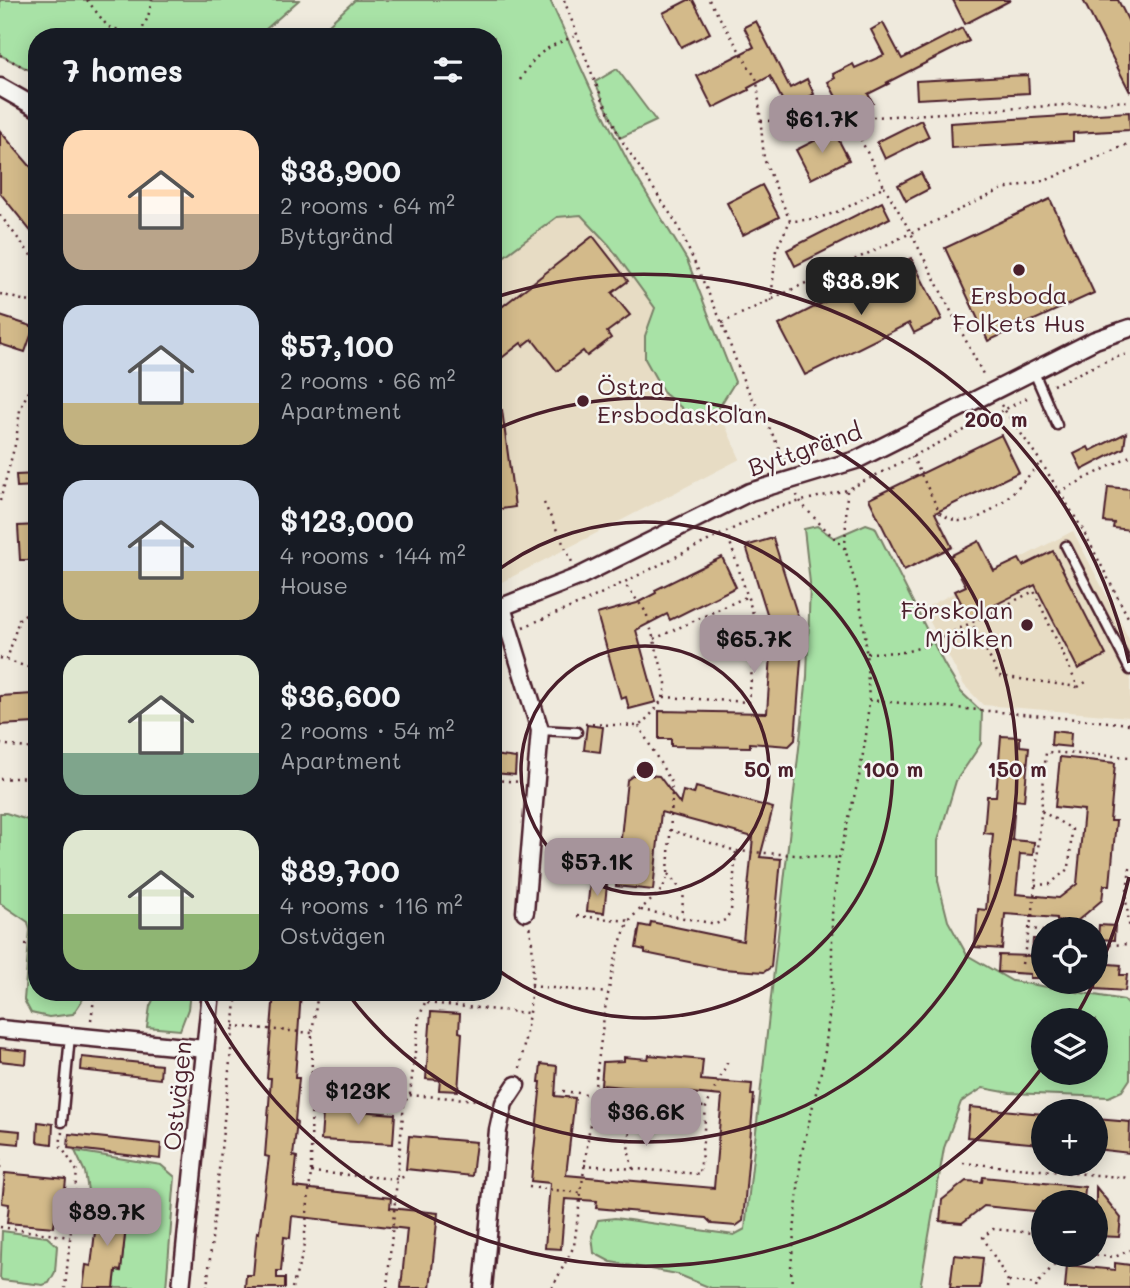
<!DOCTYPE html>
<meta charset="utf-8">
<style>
body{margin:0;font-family:Mali,sans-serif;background:#242831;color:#f1f3f6;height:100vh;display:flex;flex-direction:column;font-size:26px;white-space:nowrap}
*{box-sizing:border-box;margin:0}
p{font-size:23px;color:#9ea1a6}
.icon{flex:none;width:38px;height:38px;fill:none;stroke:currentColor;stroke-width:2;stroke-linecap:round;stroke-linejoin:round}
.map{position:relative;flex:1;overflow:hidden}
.drawer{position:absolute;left:28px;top:28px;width:474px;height:973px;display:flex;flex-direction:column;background:#171b24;border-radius:28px;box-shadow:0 4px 18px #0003}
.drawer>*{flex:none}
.buttons{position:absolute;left:1031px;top:917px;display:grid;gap:14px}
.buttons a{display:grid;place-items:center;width:77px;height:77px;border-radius:50%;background:#171b24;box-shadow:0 4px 18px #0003;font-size:35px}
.price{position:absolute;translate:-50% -60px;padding:0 16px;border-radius:14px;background:#a6949b;color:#111;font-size:23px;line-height:46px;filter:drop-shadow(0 2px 4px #0008)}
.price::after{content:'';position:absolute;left:50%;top:42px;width:21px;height:16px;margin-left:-10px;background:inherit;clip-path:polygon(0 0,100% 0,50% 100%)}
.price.current{background:#222;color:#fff}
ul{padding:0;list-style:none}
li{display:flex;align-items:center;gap:21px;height:175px;padding:0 35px}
li span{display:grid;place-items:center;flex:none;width:196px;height:140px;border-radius:21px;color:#555}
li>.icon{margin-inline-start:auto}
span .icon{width:84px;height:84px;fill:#fffc;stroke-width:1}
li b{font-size:30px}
h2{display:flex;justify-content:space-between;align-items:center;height:84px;padding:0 35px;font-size:30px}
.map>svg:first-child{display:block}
.built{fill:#e7dcc4}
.green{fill:#a8e2a6;stroke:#798068;stroke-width:2;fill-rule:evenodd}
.building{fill:#d3ba8a;stroke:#4a1f2b;stroke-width:2}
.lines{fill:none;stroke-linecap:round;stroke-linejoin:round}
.lane-casing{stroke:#4a1f2b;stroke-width:13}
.street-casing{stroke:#4a1f2b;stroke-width:21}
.path{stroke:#4a1f2b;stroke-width:2.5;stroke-dasharray:2 5;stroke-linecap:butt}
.lane{stroke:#f6f6f2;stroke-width:8}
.street{stroke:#f6f6f2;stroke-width:16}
.ring{fill:none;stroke:#4a1f2b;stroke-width:3.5}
.poi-dot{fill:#4a1f2b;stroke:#f6f6f2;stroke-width:2.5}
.labels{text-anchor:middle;stroke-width:5;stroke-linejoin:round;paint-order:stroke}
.poi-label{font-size:24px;fill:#4a1f2b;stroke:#f6f6f2}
.street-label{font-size:24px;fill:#4a1f2b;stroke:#f6f6f2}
.centre{fill:#4a1f2b;stroke:#f6f6f2;stroke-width:3.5}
.ring-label{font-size:21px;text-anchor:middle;font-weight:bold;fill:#4a1f2b;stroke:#f6f6f2;stroke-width:5;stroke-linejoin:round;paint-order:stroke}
</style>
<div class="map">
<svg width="1130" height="1288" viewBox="0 0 1130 1288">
<rect width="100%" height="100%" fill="#efeadd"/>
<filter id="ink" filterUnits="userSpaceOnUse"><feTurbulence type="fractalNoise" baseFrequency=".0143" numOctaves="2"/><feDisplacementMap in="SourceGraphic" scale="14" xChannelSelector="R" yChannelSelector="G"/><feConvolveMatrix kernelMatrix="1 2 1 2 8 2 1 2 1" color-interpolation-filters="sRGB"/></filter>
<g filter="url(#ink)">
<!-- built -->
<g class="built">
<path d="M581 215 609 245 655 309 645 336 690 415 718 409 740 459 494 586V264L557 217Z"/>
<path d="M1073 531 1130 641V717L983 705 964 685 923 609Z"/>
</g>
<!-- green -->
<g class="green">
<path d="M0 0H299L257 37H37V74L0 55Z"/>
<path d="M355 0H550L594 96 634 173 687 260 735 382 718 409 690 415 664 393 645 359V336L655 308 609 245 581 215 557 217 494 264V37H315Z"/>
<path d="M617 69 656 121 620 138 595 82Z"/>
<path d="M866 524 875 527 944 664 961 692 982 712 981 744 956 781 938 841V881L948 921 967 955 1012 981 1124 1000 1130 1006V1079L1122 1091 1109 1097 1010 1093 983 1088 961 1102 944 1148 920 1288H711L677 1274 611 1262 594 1253 592 1236 598 1220 615 1218 734 1235 745 1229 807 677 810 583 804 529 817 526 834 538ZM1043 1020H1096V1073H1043Z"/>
<path d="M0 813H6L37 823V992H83V999L73 1014 49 1017 31 1013 24 1000 30 930 28 922 0 903Z"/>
<path d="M157 992H190L188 1009 180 1030 147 1027 150 1006Z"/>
<path d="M75 1151 161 1165 175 1177 166 1288H114L116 1270H121L128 1209 98 1206 89 1197 85 1172Z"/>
<path d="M2 1231 47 1237 57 1246 55 1272 49 1283 43 1285 2 1280 0 1278Z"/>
</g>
<!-- building -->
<g class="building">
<path d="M688 0H693L710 33 681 47 663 13Z"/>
<path d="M953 0H1011L965 24Z"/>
<path d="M1083 0H1118L1130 24V92Z"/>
<path d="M756 21 790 88 807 79 814 94 787 109 770 76 748 88 749 90 713 108 697 76 754 47 744 27Z"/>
<path d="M883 23 902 59 962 28 969 41 886 83H890L868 94 873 103 852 113 848 104 842 108 828 82 835 78 833 74 853 64 855 68 884 55 871 30Z"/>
<path d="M1028 75 1029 93 917 99 916 81Z"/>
<path d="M1129 112 1130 130 1073 133V141L951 148 950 123Z"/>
<path d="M921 120 929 137 885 159 877 142Z"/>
<path d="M0 131 37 174V239L0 193Z"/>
<path d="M834 131 849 160 811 179 796 150Z"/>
<path d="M921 173 929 189 906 201 898 185Z"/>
<path d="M762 185 779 217 743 235 727 203Z"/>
<path d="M1050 199 1094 293 988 341 945 248Z"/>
<path d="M882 202 890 218 795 266 787 250Z"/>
<path d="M593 236 628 281 612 293 630 315 607 332 611 338 587 356 583 351 557 371 532 339 523 346 521 343 494 364V313Z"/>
<path d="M911 258 942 319 914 333 909 323 805 375 779 325Z"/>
<path d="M0 316 34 327 25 352 0 344Z"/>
<path d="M494 410H502L515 507 494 510Z"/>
<path d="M1126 433 1124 448 1082 470 1074 454 1088 447 1090 451Z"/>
<path d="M1001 435 1019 472 935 513 952 547 904 570 869 499Z"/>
<path d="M37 474V486L17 487 16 475Z"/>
<path d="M1108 487 1130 489V530L1113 528 1114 523 1104 522Z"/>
<path d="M37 525V560H20L18 526Z"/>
<path d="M773 538 799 620 796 646H802L795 740 789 746 750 743V747L671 746V739H659V711L767 713 772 640 775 639 746 546Z"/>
<path d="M979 541 994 571 1019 559 1023 566 1053 551 1106 655 1078 669 1035 585 969 618 955 591 966 586 950 556Z"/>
<path d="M722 557 736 587 670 620 667 614 636 630 656 702 629 709 626 697 621 699 597 614 637 603 656 593 655 590Z"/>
<path d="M33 694 35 723 0 725V696Z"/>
<path d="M587 725 603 727 600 752 584 750Z"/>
<path d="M1052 731 1071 733 1070 747 1051 745Z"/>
<path d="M1001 736 1020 737V746L1029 747 1024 801 1015 800 1012 840 1034 842 1033 855 1020 854 1016 894 1059 898 1077 884 1084 810 1055 807 1060 757 1115 763 1110 821H1116L1110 885H1104L1102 900 1076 922 1057 921V918L1005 914 1002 949 975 947 978 909 986 910 993 834 984 833 987 796H996Z"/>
<path d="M494 755 516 758 515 775 494 773Z"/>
<path d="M635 774 659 776 680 804 683 791 694 794 696 787 773 808 760 857 781 859 771 967 764 972 723 969 645 953V950L636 948 640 925 650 927 651 922 743 941 753 837 661 812 653 890 616 886 627 780Z"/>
<path d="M590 883 607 885 604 913 587 911Z"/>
<path d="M1099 925 1115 926 1114 940 1098 939Z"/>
<path d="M1033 939H1043V978H1030V974L998 972 999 955 1032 956Z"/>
<path d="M1096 963 1121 965 1120 975H1127L1125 991 1096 989Z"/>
<path d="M274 992H301L295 1078H299L295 1121 297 1122 293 1156 297 1157 294 1187 391 1198 390 1208 438 1213 430 1288H401L407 1229 292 1216 290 1238 284 1237 281 1271H277V1278H285V1288H245L246 1275H253L257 1232 259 1233 269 1157 265 1156 271 1078H267Z"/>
<path d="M431 1012 460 1014 459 1032 462 1033 458 1091 439 1090 440 1080 426 1079Z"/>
<path d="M0 1048 27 1051 26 1064 0 1061Z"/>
<path d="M649 1055 703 1060 701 1080 752 1084 751 1095H754L743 1221 736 1226 712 1224 706 1218 596 1208 597 1201 565 1199 561 1249 545 1248 550 1183 531 1181 541 1082H539L541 1064 557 1066 555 1096 575 1098 566 1175 714 1188 722 1096 601 1085 603 1062 624 1061V1057L648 1059Z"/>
<path d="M82 1057 161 1065 160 1079 81 1070Z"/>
<path d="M970 1107 1043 1114 1040 1144 967 1137Z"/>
<path d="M333 1109 395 1114 393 1144 321 1140 323 1112 333 1113Z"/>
<path d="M1096 1119 1130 1122 1129 1153 1096 1149Z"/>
<path d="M38 1122 53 1124 52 1144 37 1142Z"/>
<path d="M0 1129 20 1131 19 1144 0 1142Z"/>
<path d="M69 1134 161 1144 160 1159 68 1148Z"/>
<path d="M409 1136 476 1142 472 1176 406 1169Z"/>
<path d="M5 1173 66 1179 63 1210 56 1209 54 1227 7 1223 9 1204 2 1203Z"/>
<path d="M983 1177 1085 1187 1084 1202H1043V1212L984 1206 962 1223 940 1221 942 1200 966 1181 982 1182Z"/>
<path d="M1096 1187 1121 1218 1119 1237 1096 1236Z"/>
<path d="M98 1206 128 1209 121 1271 116 1270 114 1288H83L86 1265 91 1266Z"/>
<path d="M954 1255 983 1258 980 1288H950Z"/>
<path d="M1115 1263 1130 1265V1288H1065L1067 1265 1115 1270Z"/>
</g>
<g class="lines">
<defs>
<g id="lane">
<path d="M1033 370 1057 425"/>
<path d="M1066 546 1130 670"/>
<path d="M540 730 577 732"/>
<path d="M62 1122 70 1036"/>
</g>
<g id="street">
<path d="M0 87 37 108"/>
<path d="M502 607 540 730 525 912"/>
<path d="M494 610 578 577 750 492 856 460 1095 340 1130 328"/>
<path d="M0 1029 205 1049"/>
<path d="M181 1288 211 992"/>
<path d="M483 1288 498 1130 504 1103 516 1085"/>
</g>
</defs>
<!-- lane casing -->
<use href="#lane" class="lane-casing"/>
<!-- street casing -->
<use href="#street" class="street-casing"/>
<!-- path -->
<g class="path">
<path d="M87 0 108 27 145 37"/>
<path d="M564 0 595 82 620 138 677 224 722 323 745 385 771 431 787 466"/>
<path d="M709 0 757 80 764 159 790 221C831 220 850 206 884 186L859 136 861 119"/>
<path d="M140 34 148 17 152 0"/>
<path d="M0 55 37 74"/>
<path d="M520 80C537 51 548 46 579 35"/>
<path d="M761 121C884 119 1007 108 1130 101"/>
<path d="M884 186 910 231 985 378"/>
<path d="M0 215 37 263"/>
<path d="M0 294 37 304"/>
<path d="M771 301 776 250 790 221"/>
<path d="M722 323 1003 189 1047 180 1130 143"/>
<path d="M1053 385 1108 360 1130 353"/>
<path d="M1001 405 1041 462 1083 530 1130 621"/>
<path d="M912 456 940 513C947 517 953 521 961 521 990 522 1023 482 1041 462"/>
<path d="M1059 492 1130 456"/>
<path d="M797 495C799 505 835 538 845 549"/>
<path d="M0 501 16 441 20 410 37 371"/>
<path d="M544 503 572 562"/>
<path d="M523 627 584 602 777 507 847 490"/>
<path d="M654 639 746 597"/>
<path d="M867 653 905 652 925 646 1034 591 1078 687 999 676 972 623"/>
<path d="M0 658 37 670"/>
<path d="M7 660 19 619 37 605"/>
<path d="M1078 687 1086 682"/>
<path d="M664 697 749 702 756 623 727 533"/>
<path d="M869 700 1130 724"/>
<path d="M585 724 639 726C652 714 665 702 666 683L646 612 624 583"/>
<path d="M37 733C29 758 27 768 37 793"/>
<path d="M0 744 32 749"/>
<path d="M0 779 30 777"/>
<path d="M494 780 521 782"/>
<path d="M670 830 736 851 839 858"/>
<path d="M1130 868 1126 900 1130 931"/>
<path d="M668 874 684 893 681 917"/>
<path d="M1035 885 1050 884 1069 868 1072 829 1041 811"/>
<path d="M641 910 716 924 725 920 731 911 736 851"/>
<path d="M577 916 630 921"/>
<path d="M1028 928 1043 931"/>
<path d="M1096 942 1111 945 1130 944"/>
<path d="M25 944 37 945"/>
<path d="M1022 964 1033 911 1046 752 1130 757"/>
<path d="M531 986 608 993"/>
<path d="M427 1003 528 1013"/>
<path d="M91 1020 95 992"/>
<path d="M233 1026 312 1033"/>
<path d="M520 1068C527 1029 539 963 529 926"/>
<path d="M312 1089C370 1094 428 1095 487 1101"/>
<path d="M563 1091 593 1095 614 1102 705 1107"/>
<path d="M62 1132 60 1145 77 1171 65 1288"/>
<path d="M0 1159V1173"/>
<path d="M963 1163 1130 1178"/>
<path d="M584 1165 700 1174 706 1107 729 1059"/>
<path d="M633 1169C623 1137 631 1135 638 1105"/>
<path d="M311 1172 397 1179 406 1176"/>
<path d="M529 1187 581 1193"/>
<path d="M0 1227 70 1237"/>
<path d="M1096 1255 1115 1257 1130 1250"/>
<path d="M1009 1281 1037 1284"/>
<path d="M207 1288 237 992"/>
<path d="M292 1288 303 1253 311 1172 312 1033 318 992"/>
<path d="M387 1288 404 1103 410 1094 419 1018 429 992"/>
<path d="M552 1288 574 1246 605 1009C611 982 615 949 628 924 640 902 663 901 668 873L672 798 671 782 639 726"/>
<path d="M792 1288 791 1267 801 1156 824 1059 832 991V914L839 858 859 777 866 736 869 700 865 633 858 592 845 549 847 490 1031 396"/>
<path d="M1007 1288 1008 1281 983 1237 993 1229 1043 1234"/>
<path d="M1036 1288 1037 1284 1063 1255"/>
</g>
<!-- lane -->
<use href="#lane" class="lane"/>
<!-- street -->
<use href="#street" class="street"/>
</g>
</g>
<!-- distance rings -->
<g class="ring">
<circle cx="645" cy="770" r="124"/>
<path d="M494 573A248 248 0 1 1 494 967"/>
<path d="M494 430A372 372 0 1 1 348 994"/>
<path d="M1129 877A496 496 0 0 1 1096 976M1093 984A496 496 0 0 1 1075 1018M1041 1069A496 496 0 0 1 203 995M496 297A496 496 0 0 1 1129 663"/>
</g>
<!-- markers -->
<g class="poi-dot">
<circle cx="1019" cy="270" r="7"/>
<circle cx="583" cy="401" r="7"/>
<circle cx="1027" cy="625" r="7"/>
</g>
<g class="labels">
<!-- poi labels -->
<g class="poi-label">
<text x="1019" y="304">Ersboda<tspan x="1019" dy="28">Folkets Hus</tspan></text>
<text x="597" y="395" text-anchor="start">Östra<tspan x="597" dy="28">Ersbodaskolan</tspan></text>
<text x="1013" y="619" text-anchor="end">Förskolan<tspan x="1013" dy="28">Mjölken</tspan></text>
</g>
<!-- street labels -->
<g class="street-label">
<text transform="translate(805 450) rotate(-19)" y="8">Byttgränd</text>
<text transform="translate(178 1096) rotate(-84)" y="8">Ostvägen</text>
</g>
</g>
<circle cx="645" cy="770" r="10" class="centre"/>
<g class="ring-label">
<text x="996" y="427">200 m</text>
<text x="769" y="777">50 m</text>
<text x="893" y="777">100 m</text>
<text x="1017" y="777">150 m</text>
</g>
</svg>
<div class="buttons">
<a><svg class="icon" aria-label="locate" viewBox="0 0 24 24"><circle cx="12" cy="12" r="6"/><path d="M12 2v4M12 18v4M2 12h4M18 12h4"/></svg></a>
<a><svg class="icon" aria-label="layers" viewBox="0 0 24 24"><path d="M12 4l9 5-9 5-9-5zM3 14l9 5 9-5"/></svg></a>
<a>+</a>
<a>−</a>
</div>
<b class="price" style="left:822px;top:155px">$61.7K</b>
<b class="price current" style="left:861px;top:317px">$38.9K</b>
<b class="price" style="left:754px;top:675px">$65.7K</b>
<b class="price" style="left:597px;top:898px">$57.1K</b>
<b class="price" style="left:358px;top:1127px">$123K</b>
<b class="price" style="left:646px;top:1148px">$36.6K</b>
<b class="price" style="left:107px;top:1248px">$89.7K</b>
<section class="drawer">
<h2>7 homes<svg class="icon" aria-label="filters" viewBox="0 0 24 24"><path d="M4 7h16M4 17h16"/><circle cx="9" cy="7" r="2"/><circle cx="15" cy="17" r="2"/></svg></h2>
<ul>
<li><span style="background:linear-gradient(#ffd9b3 60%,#b9a48a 0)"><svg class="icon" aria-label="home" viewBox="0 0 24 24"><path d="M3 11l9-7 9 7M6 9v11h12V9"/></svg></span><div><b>$38,900</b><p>2 rooms · 64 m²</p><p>Byttgränd</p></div></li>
<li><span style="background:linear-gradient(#c9d6e8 70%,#c2b280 0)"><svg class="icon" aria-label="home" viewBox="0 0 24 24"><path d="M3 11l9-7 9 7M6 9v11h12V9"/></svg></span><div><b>$57,100</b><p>2 rooms · 66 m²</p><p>Apartment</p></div></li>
<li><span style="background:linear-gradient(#c9d6e8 65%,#c2b280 0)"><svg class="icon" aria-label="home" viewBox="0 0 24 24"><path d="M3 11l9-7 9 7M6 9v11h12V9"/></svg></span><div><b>$123,000</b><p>4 rooms · 144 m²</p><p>House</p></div></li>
<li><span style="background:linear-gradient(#dfe7d0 70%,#7fa58c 0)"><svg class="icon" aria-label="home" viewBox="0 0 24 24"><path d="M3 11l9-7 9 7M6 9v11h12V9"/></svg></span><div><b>$36,600</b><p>2 rooms · 54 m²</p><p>Apartment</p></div></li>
<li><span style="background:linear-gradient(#dfe7d0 60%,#8fb573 0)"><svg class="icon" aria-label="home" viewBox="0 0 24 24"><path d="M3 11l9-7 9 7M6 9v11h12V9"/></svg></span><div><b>$89,700</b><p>4 rooms · 116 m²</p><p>Ostvägen</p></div></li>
</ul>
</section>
</div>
